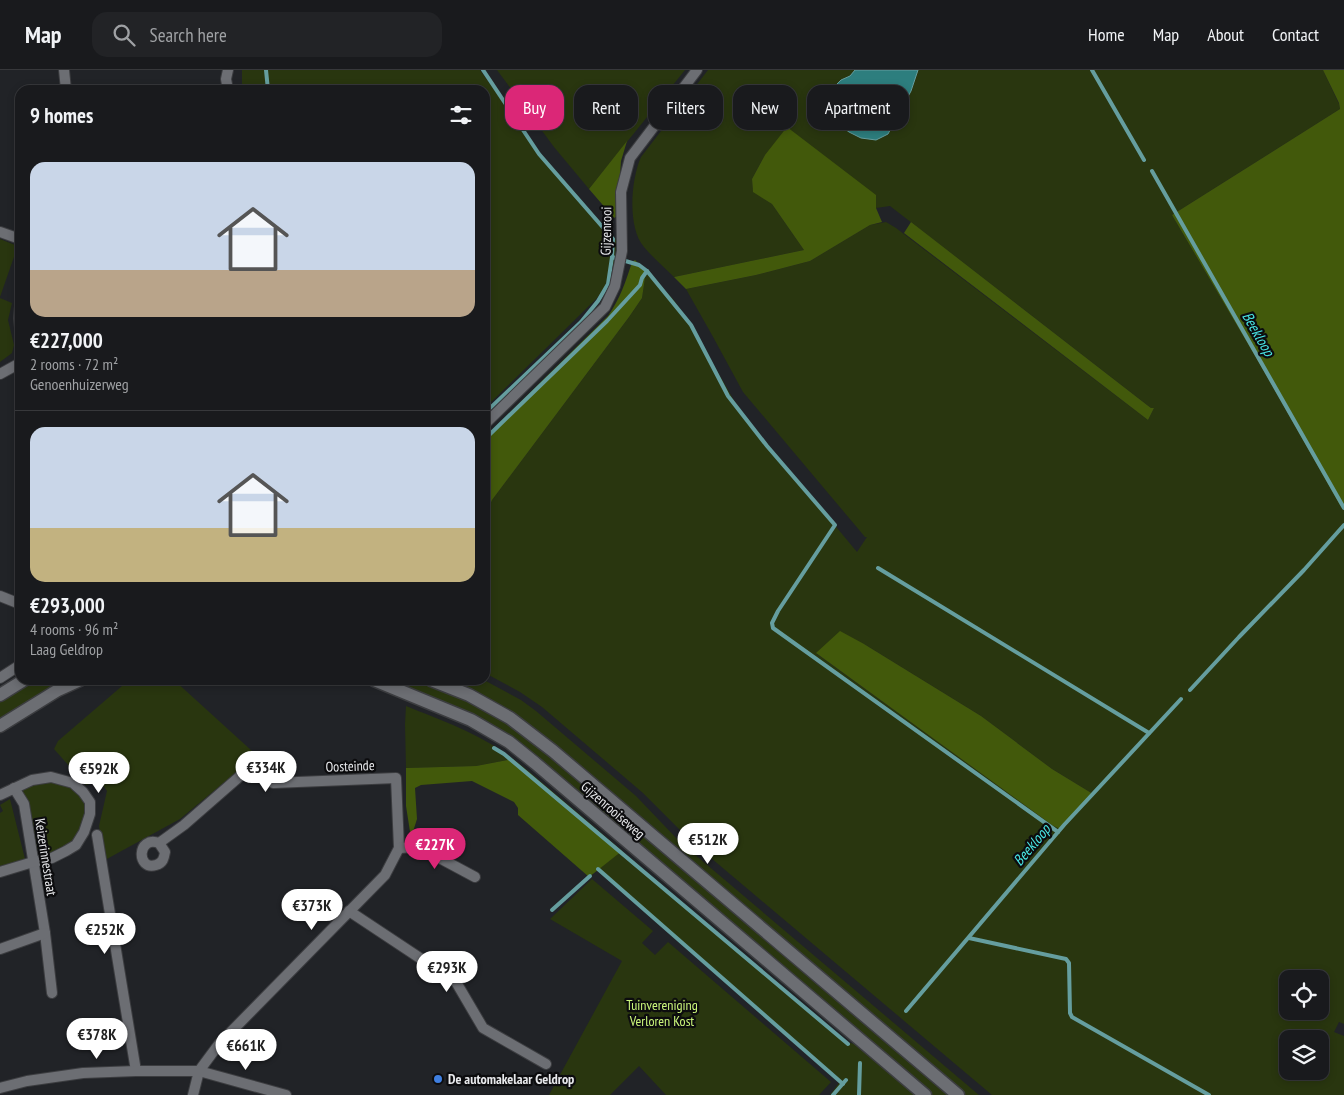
<!DOCTYPE html>
<meta charset="utf-8">
<style>
body{margin:0;font-family:"PT Sans Narrow",sans-serif;background:#222326;color:#f1f3f6;height:100vh;display:flex;flex-direction:column;font-size:19px;white-space:nowrap}
*{box-sizing:border-box;margin:0}
p{font-size:16px;color:#9fa1a4}
.icon{flex:none;width:28px;height:28px;fill:none;stroke:currentColor;stroke-width:2;stroke-linecap:round;stroke-linejoin:round}
.map{position:relative;flex:1;overflow:hidden}
.drawer{position:absolute;left:15px;top:15px;width:475px;height:600px;display:flex;flex-direction:column;background:#191a1d;border-radius:15px;box-shadow:0 2px 8px #0003,0 0 0 1px #37383b}
.drawer>*{flex:none}
.hud{position:absolute;left:505px;top:15px;width:475px;height:45px;display:flex;gap:10px}
.buttons{position:absolute;left:1279px;top:900px;display:grid;gap:10px}
.buttons a{display:grid;place-items:center;width:50px;height:50px;border-radius:10px;background:#191a1d;box-shadow:0 2px 8px #0003,0 0 0 1px #37383b;font-size:25px}
.price{position:absolute;translate:-50% -42px;padding:0 11px;border-radius:18px;background:#fff;color:#222;font-size:16px;line-height:32px;filter:drop-shadow(0 1px 2px #0008)}
.price::after{content:'';position:absolute;left:50%;top:30px;width:15px;height:11px;margin-left:-8px;background:inherit;clip-path:polygon(0 0,100% 0,50% 100%)}
.price.active{background:#db2777;color:#fff}
ul{padding:0;list-style:none}
li{display:grid;align-content:center;gap:10px;height:265px;padding:0 15px}
li+li{border-top:1px solid #37383b}
li span{display:grid;place-items:center;height:155px;border-radius:15px;color:#555}
li>.icon{margin-inline-start:auto}
span .icon{width:90px;height:90px;fill:#fffc;stroke-width:1}
li b{font-size:21px}
h2{display:flex;justify-content:space-between;align-items:center;height:60px;padding:0 15px;font-size:21px}
.chip{padding:0 18px;border-radius:15px;background:#191a1d;box-shadow:0 2px 8px #0003,0 0 0 1px #37383b;font-size:18px;line-height:45px}
.chip.active{background:#db2777;color:#fff}
header{display:flex;align-items:center;gap:30px;box-sizing:border-box;height:70px;padding:0 25px;background:#191a1d;border-bottom:1px solid #37383b}
header strong{font-size:24px}
nav{display:flex;gap:28px;margin-inline-start:auto;font-size:18px}
.search{width:350px;height:45px;background:#222326;display:flex;align-items:center;gap:12px;box-sizing:border-box;padding:0 18px;border-radius:15px;color:#9fa1a4;font-size:19px}
.map>svg:first-child{display:block}
.green{fill:#29360f;fill-rule:evenodd}
.forest{fill:#42590b}
.water{fill:#2d7e7e;stroke:#659e9f}
.lines{fill:none;stroke-linecap:round;stroke-linejoin:round}
.stream{stroke:#659e9f;stroke-width:4}
.street-casing{stroke:#3c3d40;stroke-width:12}
.secondary-casing{stroke:#3c3d40;stroke-width:15}
.street{stroke:#6c6e73;stroke-width:10}
.secondary{stroke:#6c6e73;stroke-width:12}
.shop-dot{fill:#3f7fe0;stroke:#0c0c0e;stroke-width:2}
.labels{text-anchor:middle;stroke-width:4.5;stroke-linejoin:round;paint-order:stroke}
.street-label{font-size:14px;fill:#e8e9ec;stroke:#0c0c0e}
.park-label{font-size:14px;fill:#cbf67b;stroke:#0c0c0e}
.poi-label{font-size:14px;font-weight:bold;fill:#e8e9ec;stroke:#0c0c0e;text-anchor:start}
.water-label{font-size:15px;font-style:italic;fill:#49e5e5;stroke:#0c0c0e}
</style>
<header>
<strong>Map</strong>
<div class="search"><svg class="icon" aria-label="search" viewBox="0 0 24 24"><circle cx="10" cy="10" r="6"/><path d="M15 15l6 6"/></svg>Search here</div>
<nav><a>Home</a><a>Map</a><a>About</a><a>Contact</a></nav>
</header>
<div class="map">
<svg width="1344" height="1025" viewBox="0 0 1344 1025">
<rect width="100%" height="100%" fill="#212327"/>
<!-- green -->
<g class="green">
<path d="M242 0H480L540 83 617 171 614 193 604 218 597 228 485 338V20H242Z"/>
<path d="M497 0H685L589 119 554 77Z"/>
<path d="M708 0H855L850 6 841 10 911 21 918 0H1323L1339 34 1340 39 1172 145 1265 303 1341 437 1344 438V954L1339 952 1334 962 1344 966V1025H992L692 772 643 723 542 637 520 622 485 603V449L492 430 629 247 642 228 646 201 673 229 688 250 740 341 857 482 867 467H865L860 461 743 322 712 265 686 219 756 205 810 191 870 155 886 152 896 158 1148 350 1154 338H1151L1147 335 890 136 876 138 765 85 752 109 753 121 772 134 804 180 674 207C664 197 653 188 644 177 627 158 631 109 641 87ZM864 574 981 646 1052 699 1093 724 1052 755 817 584ZM1288 909H1320V941H1288ZM1288 969H1320V1001H1288Z"/>
<path d="M0 169 20 177V186L15 184 0 227Z"/>
<path d="M0 228 12 233 8 250 14 275 12 283 0 292Z"/>
<path d="M35 610H65L0 650V632Z"/>
<path d="M129 610H174L252 681 245 695 180 749 105 790 99 756 107 721 100 711 86 715 54 679 58 671Z"/>
<path d="M384 610H420L468 629 503 647 952 1025H932L539 691Z"/>
<path d="M442 610H484L521 630 536 641 636 726 680 772 979 1025H964L525 652Z"/>
<path d="M406 636C443 651 481 664 513 689L476 696 406 698 405 654Z"/>
<path d="M48 711 69 716 84 730 86 736 85 752 72 774 39 788 38 779H36L28 732 21 719Z"/>
<path d="M10 729 25 789 0 797V743L3 741 0 735Z"/>
<path d="M622 781 777 913 843 971 854 974 866 981 917 1025H830L841 1010 598 799Z"/>
<path d="M592 809 653 861 642 873 655 885 668 872 831 1012 819 1025H666L639 996 610 1025H549L622 891 550 849Z"/>
</g>
<!-- forest -->
<g class="forest">
<path d="M1323 0H1344V438L1341 437 1265 303 1172 145 1340 39 1339 33Z"/>
<path d="M787 57 876 125V138L882 152 870 155 810 191 756 205 686 219 674 207 804 180 772 134 753 122 752 109 765 85Z"/>
<path d="M627 71 621 91 617 146 614 148 589 119Z"/>
<path d="M911 152 1147 335 1151 338H1154L1148 350 904 163Z"/>
<path d="M635 190 646 201 642 228 629 247 492 430 485 449V367L608 246C620 229 626 211 632 192Z"/>
<path d="M840 561 864 574 981 646 1052 699 1093 724 1062 760 1052 755 816 583Z"/>
<path d="M513 689 529 702 622 781 589 807 518 745V738L514 732 472 711 421 715 415 718 417 749 411 768 406 736V698L476 696Z"/>
</g>
<!-- water -->
<path class="water" d="M855 0H918L911 21 888 64 876 70 861 68 849 62 837 53 830 44 828 31 831 20 841 10 850 6Z"/>
<g class="lines">
<!-- stream -->
<g class="stream">
<path d="M266 0 268 20"/>
<path d="M483 0 539 84 613 169 612 187"/>
<path d="M1092 0 1144 90"/>
<path d="M1152 101 1344 438"/>
<path d="M485 343 581 252 598 231 608 214 612 187 639 195 647 201 691 255 728 326 767 376 835 455 778 541 772 553 773 558 1058 762"/>
<path d="M485 369 607 251 640 215 642 208 647 201"/>
<path d="M878 498 1149 663"/>
<path d="M1190 620 1239 567 1304 500 1344 455"/>
<path d="M494 678 504 684 848 974"/>
<path d="M598 799 843 1014"/>
<path d="M552 840 590 806"/>
<path d="M969 868 1066 889 1069 893 1070 943 1072 947 1209 1025"/>
<path d="M906 941 1064 755 1181 629"/>
<path d="M833 1025 846 1010"/>
<path d="M859 1025 860 993"/>
</g>
<defs>
<g id="street">
<path d="M64 0 66 20"/>
<path d="M228 0 226 9 228 20"/>
<path d="M0 162 20 169"/>
<path d="M20 236 19 248 20 258"/>
<path d="M0 304 20 293"/>
<path d="M485 354 605 237 615 216 622 181 621 122 630 88 697 0"/>
<path d="M0 526 20 534"/>
<path d="M0 608 20 595"/>
<path d="M14 718 24 734 45 863 52 923"/>
<path d="M0 725 32 710 51 707 73 713 83 722 90 732V744L84 762 76 775 66 781 52 788 33 792 0 802"/>
<path d="M97 765 136 1001"/>
<path d="M159 773 165 782C164 788 163 793 156 795 136 801 137 765 159 773L184 755 247 700C261 698 264 701 273 713L396 708 399 778 385 805 219 974 199 1001 193 1025"/>
<path d="M399 778 419 777 475 807"/>
<path d="M349 841 456 912 483 958 546 994"/>
<path d="M0 879 45 863"/>
<path d="M0 1018 27 1011 83 1003 136 1001H199L286 1025"/>
</g>
<g id="secondary">
<path d="M374 610 471 650 509 672 535 693 925 1025"/>
<path d="M431 610 469 625 510 648 553 681 958 1025"/>
<path d="M0 625 24 610"/>
<path d="M0 656 58 620 80 610"/>
</g>
</defs>
<!-- street casing -->
<use href="#street" class="street-casing"/>
<!-- secondary casing -->
<use href="#secondary" class="secondary-casing"/>
<!-- street -->
<use href="#street" class="street"/>
<!-- secondary -->
<use href="#secondary" class="secondary"/>
</g>
<!-- markers -->
<circle class="shop-dot" cx="438" cy="1009" r="5"/>
<g class="labels">
<!-- street labels -->
<g class="street-label">
<text transform="translate(606 161) rotate(-89)" y="5">Gijzenrooi</text>
<text transform="translate(350 696) rotate(-2)" y="5">Oosteinde</text>
<text transform="translate(613 740) rotate(41)" y="5">Gijzenrooiseweg</text>
<text transform="translate(46 787) rotate(81)" y="5">Keizerinnestraat</text>
</g>
<!-- park labels -->
<g class="park-label">
<text x="662" y="940">Tuinvereniging<tspan x="662" dy="16">Verloren Kost</tspan></text>
</g>
<!-- poi labels -->
<g class="poi-label">
<text x="448" y="1014">De automakelaar Geldrop</text>
</g>
<!-- water labels -->
<g class="water-label">
<text transform="translate(1258 264) rotate(60)" y="5">Beekloop</text>
<text transform="translate(1032 775) rotate(-50)" y="5">Beekloop</text>
</g>
</g>
</svg>
<div class="buttons">
<a><svg class="icon" aria-label="locate" viewBox="0 0 24 24"><circle cx="12" cy="12" r="6"/><path d="M12 2v4M12 18v4M2 12h4M18 12h4"/></svg></a>
<a><svg class="icon" aria-label="layers" viewBox="0 0 24 24"><path d="M12 4l9 5-9 5-9-5zM3 14l9 5 9-5"/></svg></a>
</div>
<b class="price" style="left:266px;top:723px">€334K</b>
<b class="price" style="left:99px;top:724px">€592K</b>
<b class="price" style="left:708px;top:795px">€512K</b>
<b class="price active" style="left:435px;top:800px">€227K</b>
<b class="price" style="left:312px;top:861px">€373K</b>
<b class="price" style="left:105px;top:885px">€252K</b>
<b class="price" style="left:447px;top:923px">€293K</b>
<b class="price" style="left:97px;top:990px">€378K</b>
<b class="price" style="left:246px;top:1001px">€661K</b>
<div class="hud">
<a class="chip active">Buy</a>
<a class="chip">Rent</a>
<a class="chip">Filters</a>
<a class="chip">New</a>
<a class="chip">Apartment</a>
</div>
<section class="drawer">
<h2>9 homes<svg class="icon" aria-label="filters" viewBox="0 0 24 24"><path d="M4 7h16M4 17h16"/><circle cx="9" cy="7" r="2"/><circle cx="15" cy="17" r="2"/></svg></h2>
<ul>
<li><span style="background:linear-gradient(#c9d6e8 70%,#b9a48a 0)"><svg class="icon" aria-label="home" viewBox="0 0 24 24"><path d="M3 11l9-7 9 7M6 9v11h12V9"/></svg></span><div><b>€227,000</b><p>2 rooms · 72 m²</p><p>Genoenhuizerweg</p></div></li>
<li><span style="background:linear-gradient(#c9d6e8 65%,#c2b280 0)"><svg class="icon" aria-label="home" viewBox="0 0 24 24"><path d="M3 11l9-7 9 7M6 9v11h12V9"/></svg></span><div><b>€293,000</b><p>4 rooms · 96 m²</p><p>Laag Geldrop</p></div></li>
</ul>
</section>
</div>
